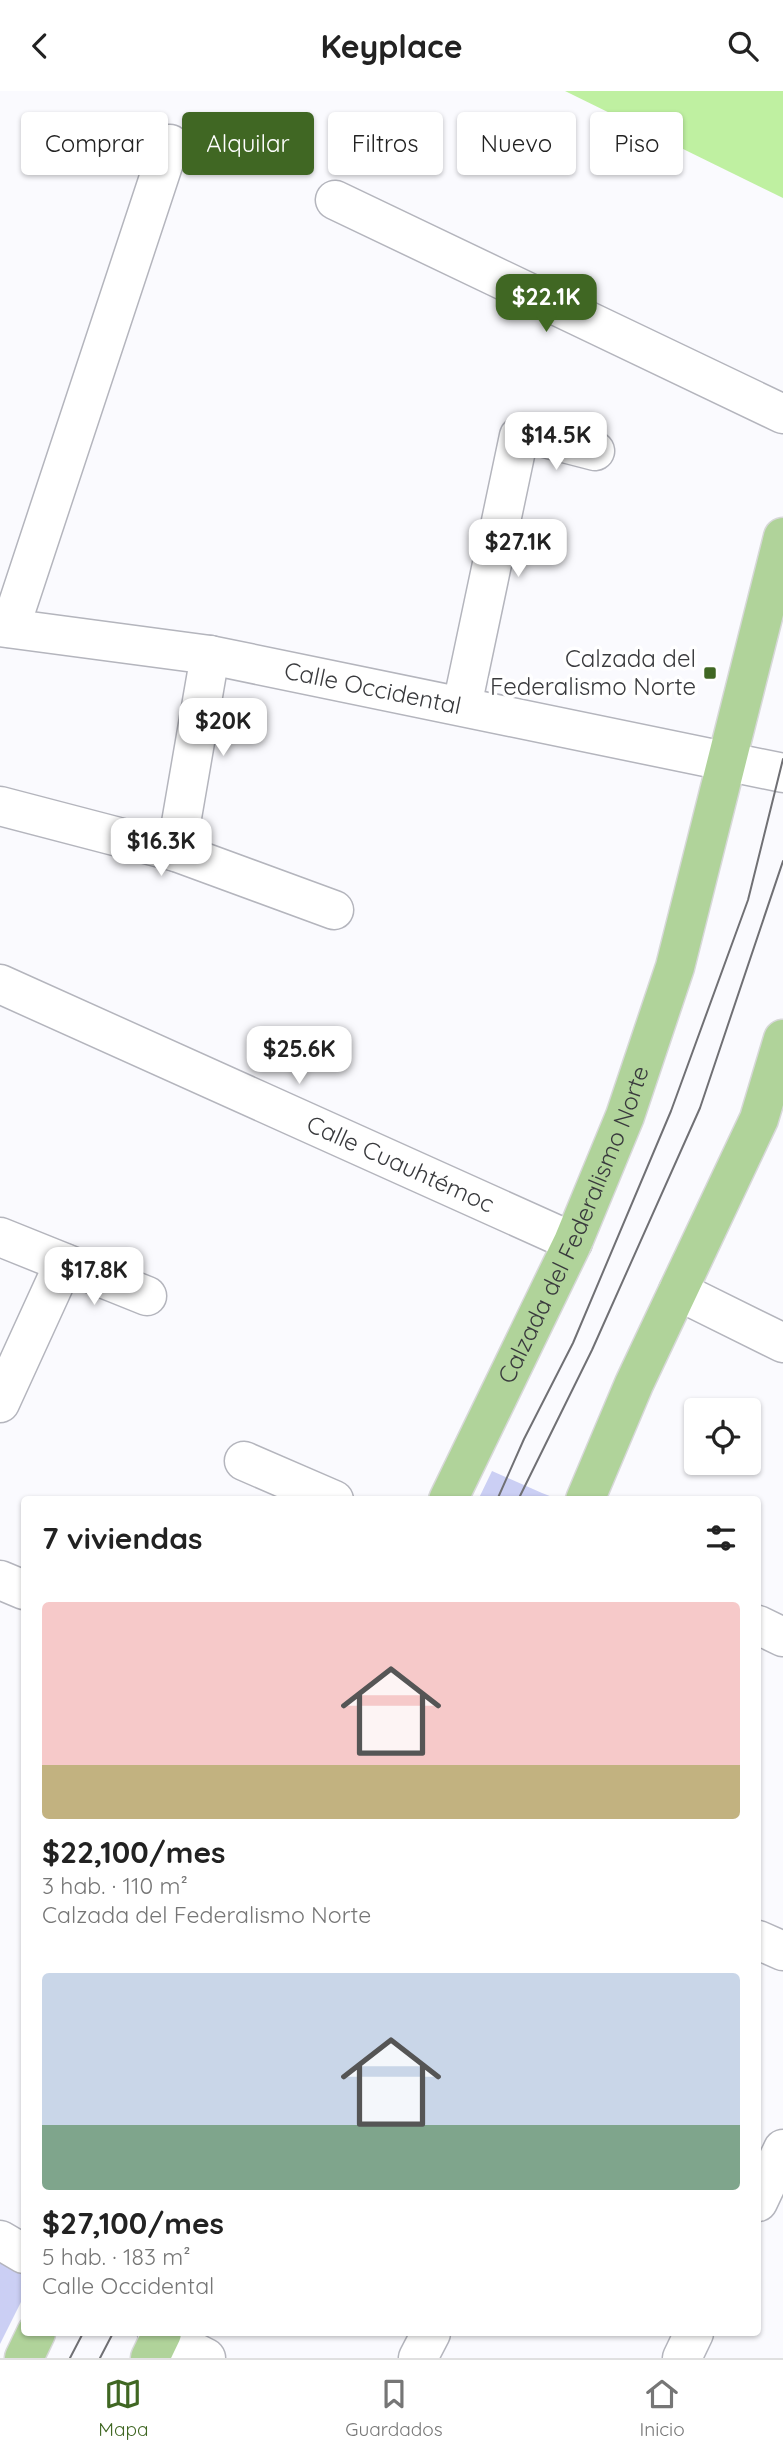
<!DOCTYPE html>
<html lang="es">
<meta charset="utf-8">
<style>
body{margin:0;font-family:Quicksand,sans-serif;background:#f2f2f2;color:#222;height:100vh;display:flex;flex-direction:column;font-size:26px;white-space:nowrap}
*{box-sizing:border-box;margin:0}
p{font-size:23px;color:#767676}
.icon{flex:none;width:38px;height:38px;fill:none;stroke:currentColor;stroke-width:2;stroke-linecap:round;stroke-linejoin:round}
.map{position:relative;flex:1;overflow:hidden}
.sheet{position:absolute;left:21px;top:1405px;width:740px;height:840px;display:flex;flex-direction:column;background:#fff;border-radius:7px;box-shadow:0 2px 5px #0004}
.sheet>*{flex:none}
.guide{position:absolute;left:21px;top:21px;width:742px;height:63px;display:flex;gap:14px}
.tools{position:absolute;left:684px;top:1307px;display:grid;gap:14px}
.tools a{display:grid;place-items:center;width:77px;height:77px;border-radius:7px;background:#fff;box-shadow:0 2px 5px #0004;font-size:35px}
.price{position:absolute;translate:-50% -60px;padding:0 16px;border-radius:14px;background:#fff;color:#222;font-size:23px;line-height:46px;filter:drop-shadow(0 2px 4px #0008)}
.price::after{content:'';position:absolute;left:50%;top:42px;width:21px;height:16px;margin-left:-10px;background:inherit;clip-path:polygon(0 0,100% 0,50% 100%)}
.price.current{background:#406723;color:#fff}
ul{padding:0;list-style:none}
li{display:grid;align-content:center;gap:14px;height:371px;padding:0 21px}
li span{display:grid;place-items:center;height:217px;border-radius:7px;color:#555}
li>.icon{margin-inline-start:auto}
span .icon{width:126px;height:126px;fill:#fffc;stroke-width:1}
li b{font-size:30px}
h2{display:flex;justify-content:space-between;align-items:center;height:84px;padding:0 21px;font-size:30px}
.pill{padding:0 24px;border-radius:7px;background:#fff;box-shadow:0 2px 5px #0004;font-size:24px;line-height:63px}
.pill.current{background:#406723;color:#fff}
header{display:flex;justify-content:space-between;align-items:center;height:91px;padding:0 21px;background:#fff;font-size:32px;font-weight:700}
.tab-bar{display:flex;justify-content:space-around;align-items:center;height:98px;border-top:2px solid #e0e0e0;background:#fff;font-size:19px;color:#767676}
.tab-bar a{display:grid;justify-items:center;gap:4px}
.tab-bar .current{color:#406723}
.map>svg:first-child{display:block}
.green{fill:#bff0a1}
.building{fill:#cbcff4}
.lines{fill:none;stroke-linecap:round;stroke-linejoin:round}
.minor-casing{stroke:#b4b5bd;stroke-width:41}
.major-casing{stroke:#d7d8d8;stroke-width:41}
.minor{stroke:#fff;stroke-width:38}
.major{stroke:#b0d39a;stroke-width:38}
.tram{stroke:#707074;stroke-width:2}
.poi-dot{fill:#406723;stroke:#fff;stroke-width:2.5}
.labels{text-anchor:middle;stroke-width:7;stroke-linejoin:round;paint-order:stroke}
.poi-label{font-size:24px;fill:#393a3d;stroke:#fff;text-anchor:end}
.street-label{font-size:24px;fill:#393a3d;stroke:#fff}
</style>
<header><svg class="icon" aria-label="back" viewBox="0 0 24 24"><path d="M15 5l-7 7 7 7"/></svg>Keyplace<svg class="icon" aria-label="search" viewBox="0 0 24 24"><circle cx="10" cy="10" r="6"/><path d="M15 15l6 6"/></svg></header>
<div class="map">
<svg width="783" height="2267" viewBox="0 0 783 2267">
<rect width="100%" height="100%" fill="#fafafe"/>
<!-- green -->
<path class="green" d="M565 0H783V107Z"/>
<!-- building -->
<g class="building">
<path d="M492 1380 542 1402 560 1409H478Z"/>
<path d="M0 2170 24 2184V2205L0 2253Z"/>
</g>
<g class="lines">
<defs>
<g id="minor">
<path d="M335 109 783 323"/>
<path id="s1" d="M0 536 210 564 783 682"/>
<path d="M10 537 170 53"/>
<path d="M462 615 519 345 529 343 595 360"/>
<path d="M0 715 176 761 334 819"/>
<path d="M176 761 210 564"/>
<path id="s2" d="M0 893 573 1151"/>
<path d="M0 1146 147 1205"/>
<path d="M678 1200 783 1252"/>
<path d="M0 1312 64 1172"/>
<path d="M244 1370 334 1409"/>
<path d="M0 1489 24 1499"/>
<path d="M758 1534 783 1546"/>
<path d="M758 1849 783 1860"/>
<path d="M758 2111 783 2058"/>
<path d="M0 2149 24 2163"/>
<path d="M157 2242 206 2267"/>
<path d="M418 2267 431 2242"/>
<path d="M682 2267 694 2242"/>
</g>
<g id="major">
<path id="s3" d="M448 1409 573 1151 625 1025 675 876 783 446"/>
<path d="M585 1409 634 1293 759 1028 783 948"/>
<path d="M24 2267 36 2242"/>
<path d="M150 2267 162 2242"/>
</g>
</defs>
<!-- minor casing -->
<use href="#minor" class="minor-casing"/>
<!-- major casing -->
<use href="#major" class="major-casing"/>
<!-- minor -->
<use href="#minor" class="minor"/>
<!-- major -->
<use href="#major" class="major"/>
<!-- tram -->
<g class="tram">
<path d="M497 1409 524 1348 573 1252 671 1020 748 809 783 668"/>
<path d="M518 1409 592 1259 700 1017 783 770"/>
<path d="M70 2267 83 2242"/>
<path d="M100 2267 113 2242"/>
</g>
</g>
<!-- markers -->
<rect class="poi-dot" x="703" y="575" width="14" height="14" rx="3.5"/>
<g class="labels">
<!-- poi labels -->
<g class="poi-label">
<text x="696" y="576">Calzada del<tspan x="696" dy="28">Federalismo Norte</tspan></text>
</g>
<!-- street labels -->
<g class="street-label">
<text dy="8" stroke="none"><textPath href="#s1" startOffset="378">Calle Occidental</textPath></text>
<text dy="8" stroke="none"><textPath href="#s2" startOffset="439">Calle Cuauhtémoc</textPath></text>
<text dy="8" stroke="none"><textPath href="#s3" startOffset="303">Calzada del Federalismo Norte</textPath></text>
</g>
</g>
</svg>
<div class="tools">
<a><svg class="icon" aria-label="locate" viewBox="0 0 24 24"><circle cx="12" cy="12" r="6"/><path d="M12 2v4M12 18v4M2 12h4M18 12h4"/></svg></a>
</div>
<b class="price current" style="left:546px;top:243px">$22.1K</b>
<b class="price" style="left:556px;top:381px">$14.5K</b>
<b class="price" style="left:518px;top:488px">$27.1K</b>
<b class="price" style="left:223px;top:667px">$20K</b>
<b class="price" style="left:161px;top:787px">$16.3K</b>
<b class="price" style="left:299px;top:995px">$25.6K</b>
<b class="price" style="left:94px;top:1216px">$17.8K</b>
<div class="guide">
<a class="pill">Comprar</a>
<a class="pill current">Alquilar</a>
<a class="pill">Filtros</a>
<a class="pill">Nuevo</a>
<a class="pill">Piso</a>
</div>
<section class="sheet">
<h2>7 viviendas<svg class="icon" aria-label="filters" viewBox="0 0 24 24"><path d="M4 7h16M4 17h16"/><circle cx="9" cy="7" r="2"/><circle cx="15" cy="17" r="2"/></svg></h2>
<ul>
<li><span style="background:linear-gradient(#f6c9c9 75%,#c2b280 0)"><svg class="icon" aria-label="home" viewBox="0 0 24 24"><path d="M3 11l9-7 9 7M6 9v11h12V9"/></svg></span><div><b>$22,100/mes</b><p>3 hab. · 110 m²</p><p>Calzada del Federalismo Norte</p></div></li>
<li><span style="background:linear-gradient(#c9d6e8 70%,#7fa58c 0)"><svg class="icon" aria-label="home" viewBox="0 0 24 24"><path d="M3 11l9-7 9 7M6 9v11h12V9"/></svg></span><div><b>$27,100/mes</b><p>5 hab. · 183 m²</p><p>Calle Occidental</p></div></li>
</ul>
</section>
</div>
<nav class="tab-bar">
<a class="current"><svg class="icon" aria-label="map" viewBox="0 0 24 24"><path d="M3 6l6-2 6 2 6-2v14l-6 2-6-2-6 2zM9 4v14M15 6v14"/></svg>Mapa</a>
<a><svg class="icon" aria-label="saved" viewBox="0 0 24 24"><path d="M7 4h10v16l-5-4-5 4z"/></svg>Guardados</a>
<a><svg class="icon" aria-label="home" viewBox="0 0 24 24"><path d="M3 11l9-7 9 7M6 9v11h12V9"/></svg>Inicio</a>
</nav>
